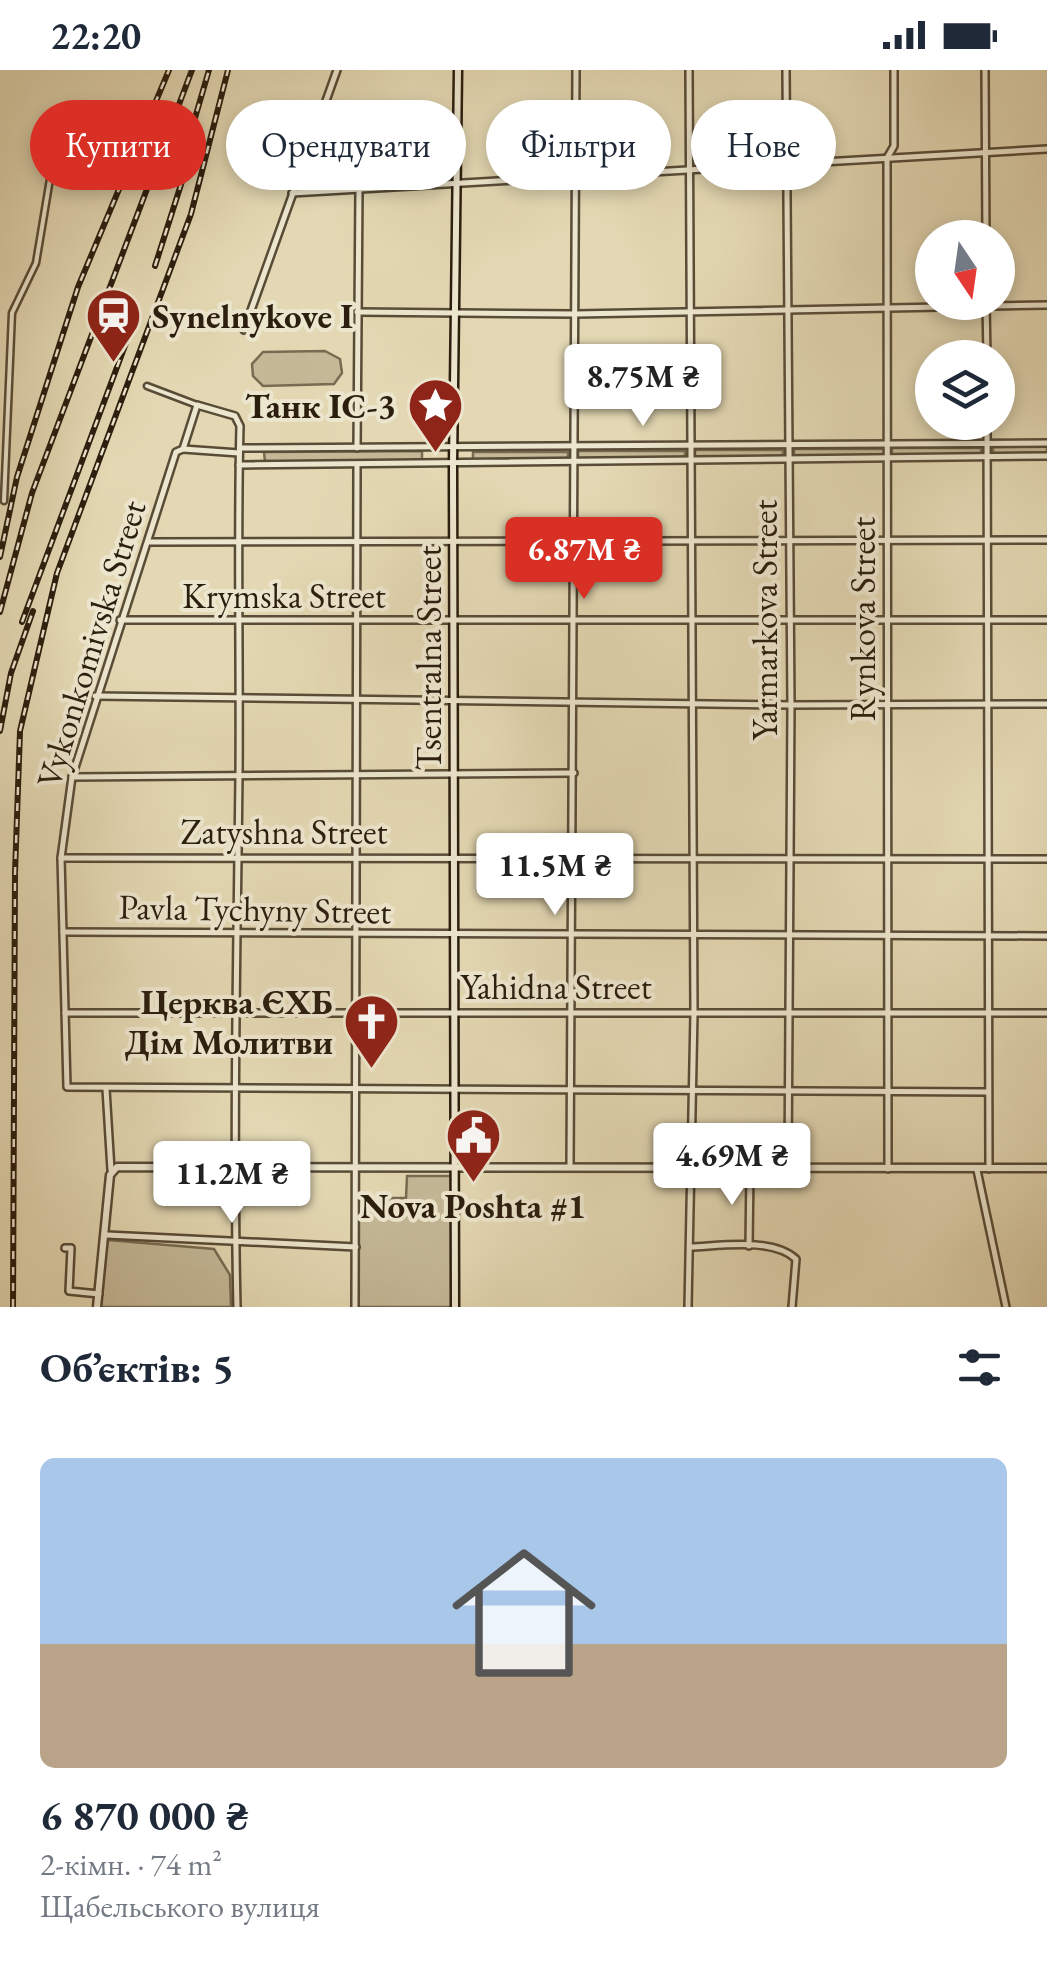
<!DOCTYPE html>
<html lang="uk">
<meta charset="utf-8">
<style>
body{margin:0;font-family:"EB Garamond",serif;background:#f2f2f3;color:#1f2937;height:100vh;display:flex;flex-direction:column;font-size:38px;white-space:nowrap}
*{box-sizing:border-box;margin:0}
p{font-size:32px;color:#747a83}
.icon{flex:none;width:55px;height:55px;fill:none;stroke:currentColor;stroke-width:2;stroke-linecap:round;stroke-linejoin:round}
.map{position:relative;height:1237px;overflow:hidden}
.sheet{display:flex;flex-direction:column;background:#fff;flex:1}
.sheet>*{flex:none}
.hud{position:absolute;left:30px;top:30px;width:988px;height:90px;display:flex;gap:20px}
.needle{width:65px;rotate:167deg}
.tools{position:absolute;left:915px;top:150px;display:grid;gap:20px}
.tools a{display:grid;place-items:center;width:100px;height:100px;border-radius:50%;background:#fff;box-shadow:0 5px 15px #0003;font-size:50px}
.price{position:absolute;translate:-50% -85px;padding:0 22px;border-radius:10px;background:#fff;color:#222;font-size:32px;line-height:65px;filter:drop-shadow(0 2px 5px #0008)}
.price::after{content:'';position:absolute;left:50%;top:60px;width:30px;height:22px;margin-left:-15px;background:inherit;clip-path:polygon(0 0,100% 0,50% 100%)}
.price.active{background:#d93025;color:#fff}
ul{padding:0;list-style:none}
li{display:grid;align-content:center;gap:20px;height:530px;padding:0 40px}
li span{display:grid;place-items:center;height:310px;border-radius:15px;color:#555}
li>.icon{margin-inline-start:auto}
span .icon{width:180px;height:180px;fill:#fffc;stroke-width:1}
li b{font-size:42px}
h2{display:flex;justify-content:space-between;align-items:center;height:120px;padding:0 40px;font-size:42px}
.pill{padding:0 35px;border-radius:45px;background:#fff;box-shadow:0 5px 15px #0003;font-size:35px;line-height:90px}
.pill.active{background:#d93025;color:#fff}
.status{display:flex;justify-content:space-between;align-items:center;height:70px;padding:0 50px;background:#fff;direction:ltr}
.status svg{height:28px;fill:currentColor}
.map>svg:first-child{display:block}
.green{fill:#c4b897;stroke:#786b52;stroke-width:2.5}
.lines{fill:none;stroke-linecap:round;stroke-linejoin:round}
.pedestrian-casing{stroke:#594c37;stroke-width:9}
.minor-casing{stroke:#594c37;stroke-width:10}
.tertiary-casing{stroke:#594c37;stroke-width:11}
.secondary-casing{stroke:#2b1e0e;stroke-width:11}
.pedestrian{stroke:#ede6ce;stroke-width:4}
.minor{stroke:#ede6ce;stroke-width:5}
.tertiary{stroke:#ede6ce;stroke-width:6}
.secondary{stroke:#ede6ce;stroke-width:6}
.rail-casing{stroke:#2b1e0e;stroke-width:6}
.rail{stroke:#ede6ce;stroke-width:2.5;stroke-dasharray:8;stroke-linecap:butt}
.labels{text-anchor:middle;stroke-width:8;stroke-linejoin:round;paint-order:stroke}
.poi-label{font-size:35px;font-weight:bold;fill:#2b1e0e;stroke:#ede6ce;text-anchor:end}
.street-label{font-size:35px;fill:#2b1e0e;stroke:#ede6ce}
</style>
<div class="status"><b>22:20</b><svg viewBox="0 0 49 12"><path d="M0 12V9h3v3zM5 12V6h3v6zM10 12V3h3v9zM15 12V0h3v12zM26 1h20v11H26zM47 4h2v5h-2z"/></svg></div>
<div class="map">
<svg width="1047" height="1237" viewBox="0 0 1047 1237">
<rect width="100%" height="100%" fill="#e3d8b3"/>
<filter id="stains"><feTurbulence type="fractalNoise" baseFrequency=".002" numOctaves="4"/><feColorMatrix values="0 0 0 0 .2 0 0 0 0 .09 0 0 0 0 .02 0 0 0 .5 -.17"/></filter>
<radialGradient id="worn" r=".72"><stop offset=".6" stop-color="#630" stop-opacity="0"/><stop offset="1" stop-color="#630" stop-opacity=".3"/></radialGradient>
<!-- green -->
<g class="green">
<path d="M325 281 340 289 342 303 334 314 263 316 253 306 252 294 263 282Z"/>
<path d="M1047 376V383L993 385V377Z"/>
<path d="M892 378H981V385L892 386Z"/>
<path d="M794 379H884V386L794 387Z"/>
<rect x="695" y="380" width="88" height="8"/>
<path d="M422 381V392H265L264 382Z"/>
<rect x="578" y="381" width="107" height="8"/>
<path d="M473 382H568V390L473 391Z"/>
<path d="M407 1106H451L452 1237H358V1128H406Z"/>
<path d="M108 1170 214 1179 230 1205 231 1237H98Z"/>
</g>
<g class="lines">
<defs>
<g id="pedestrian">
<path d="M147 316 197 335"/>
<path d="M4 431 12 243 36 193 56 73"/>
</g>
<g id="minor">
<path d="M786 0 791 635 788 1097"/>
<path d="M985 0 986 168"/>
<path d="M292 123 1047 79"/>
<path d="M986 232 987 288"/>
<path d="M357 242 576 244 1047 235"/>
<path d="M244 260 337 0"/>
<path d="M987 352 989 1099"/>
<path d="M240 378 1047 373"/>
<path d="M357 378 359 119"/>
<path d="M183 379 239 383"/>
<path d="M239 395 1047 386"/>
<path d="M150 472 1047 470"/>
<path d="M120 550H1047"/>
<path d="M95 626 791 635 1047 634"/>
<path d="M72 707 574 703"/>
<path d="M61 788 1047 789"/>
<path d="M63 862 1047 866"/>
<path d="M65 943H1047"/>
<path d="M106 1019 111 1100"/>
<path d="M570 1097 576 0"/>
<path d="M888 1099 887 88 894 76V0"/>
<path d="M977 1100 1006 1237"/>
<path d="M107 1165 356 1177"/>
<path d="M749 1176 750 1100"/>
<path d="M690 1177C720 1176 772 1167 796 1189L792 1237"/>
<path d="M65 1178H71L69 1221 99 1224"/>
<path d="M237 1237C233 1060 237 882 239 705 240 589 237 472 240 356L235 346 197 335 183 379 176 382 72 707 61 788 67 1017 987 1022"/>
<path d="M355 1237 357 394"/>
<path d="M688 1237 694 943 689 0"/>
</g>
<path id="tertiary" d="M97 1237 110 1105 117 1097 1047 1098"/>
<path id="secondary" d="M455 1237 453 394 458 0"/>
</defs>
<!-- pedestrian casing -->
<use href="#pedestrian" class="pedestrian-casing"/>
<!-- minor casing -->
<use href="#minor" class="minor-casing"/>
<!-- tertiary casing -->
<use href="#tertiary" class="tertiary-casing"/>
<!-- secondary casing -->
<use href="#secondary" class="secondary-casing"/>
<!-- pedestrian -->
<use href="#pedestrian" class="pedestrian"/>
<!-- minor -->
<use href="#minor" class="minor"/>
<!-- tertiary -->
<use href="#tertiary" class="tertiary"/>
<!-- secondary -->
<use href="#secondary" class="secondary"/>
<defs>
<g id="rail">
<path d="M188 72 209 0"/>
<path d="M155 196 199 58"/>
<path d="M0 487 17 407 78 217 169 0"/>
<path d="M0 542 32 423 192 0"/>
<path d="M22 552 132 257"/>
<path d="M0 661 11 603 33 541"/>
<path d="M13 1237 15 803 20 661 57 503 191 144 228 0"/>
</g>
</defs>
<!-- rail casing -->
<use href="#rail" class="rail-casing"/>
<!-- rail -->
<use href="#rail" class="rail"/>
</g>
<!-- icons -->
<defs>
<symbol id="station-pin" viewBox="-11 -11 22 30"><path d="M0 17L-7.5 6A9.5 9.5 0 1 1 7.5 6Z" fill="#8f2418" stroke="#ede6ce"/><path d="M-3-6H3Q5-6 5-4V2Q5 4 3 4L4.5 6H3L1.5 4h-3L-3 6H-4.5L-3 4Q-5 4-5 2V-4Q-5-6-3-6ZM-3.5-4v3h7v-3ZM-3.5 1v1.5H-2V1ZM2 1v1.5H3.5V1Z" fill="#fff"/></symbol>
<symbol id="sight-pin" viewBox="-11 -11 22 30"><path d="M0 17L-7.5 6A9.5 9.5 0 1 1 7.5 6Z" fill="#8f2418" stroke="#ede6ce"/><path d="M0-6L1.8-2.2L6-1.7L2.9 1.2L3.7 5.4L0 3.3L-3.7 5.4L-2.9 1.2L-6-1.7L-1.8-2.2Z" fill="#fff"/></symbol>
<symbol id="church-pin" viewBox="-11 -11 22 30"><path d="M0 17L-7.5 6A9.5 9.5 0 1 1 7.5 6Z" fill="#8f2418" stroke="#ede6ce"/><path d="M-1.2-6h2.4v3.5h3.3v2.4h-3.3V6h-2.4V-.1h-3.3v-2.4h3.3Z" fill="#fff"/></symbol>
<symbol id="civic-pin" viewBox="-11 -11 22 30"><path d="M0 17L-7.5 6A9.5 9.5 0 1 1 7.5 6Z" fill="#8f2418" stroke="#ede6ce"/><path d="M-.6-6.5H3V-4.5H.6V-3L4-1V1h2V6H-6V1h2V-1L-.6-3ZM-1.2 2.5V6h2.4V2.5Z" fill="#fff"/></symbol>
</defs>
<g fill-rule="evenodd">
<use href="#station-pin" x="82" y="214" width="63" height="86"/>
<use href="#sight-pin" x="404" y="304" width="63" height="86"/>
<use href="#church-pin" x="340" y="920" width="63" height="86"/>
<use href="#civic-pin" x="442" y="1034" width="63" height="86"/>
</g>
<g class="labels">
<!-- poi labels -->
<g class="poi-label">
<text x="152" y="258" text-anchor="start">Synelnykove I</text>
<text x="396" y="348">Танк ІС-3</text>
<text x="333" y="944">Церква ЄХБ<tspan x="333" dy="40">Дім Молитви</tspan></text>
<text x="473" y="1148" text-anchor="middle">Nova Poshta #1</text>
</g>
<!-- street labels -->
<g class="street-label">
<text x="284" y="538">Krymska Street</text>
<text transform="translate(863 549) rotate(-90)" y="12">Rynkova Street</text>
<text transform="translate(765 550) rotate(-90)" y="12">Yarmarkova Street</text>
<text transform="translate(91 574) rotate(-73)" y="12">Vykonkomivska Street</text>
<text transform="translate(429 588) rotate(-90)" y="12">Tsentralna Street</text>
<text x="284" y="774">Zatyshna Street</text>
<text transform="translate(255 839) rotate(1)" y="12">Pavla Tychyny Street</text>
<text x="556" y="929">Yahidna Street</text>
</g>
</g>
<rect width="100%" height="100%" filter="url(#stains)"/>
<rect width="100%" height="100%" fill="url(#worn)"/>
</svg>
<div class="tools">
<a><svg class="needle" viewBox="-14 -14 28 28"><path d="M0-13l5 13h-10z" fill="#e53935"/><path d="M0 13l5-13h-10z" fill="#747a83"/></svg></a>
<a><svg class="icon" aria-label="layers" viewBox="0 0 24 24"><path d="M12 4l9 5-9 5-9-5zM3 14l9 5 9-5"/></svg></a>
</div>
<b class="price" style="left:643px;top:359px">8.75M ₴</b>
<b class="price active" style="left:584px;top:532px">6.87M ₴</b>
<b class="price" style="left:555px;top:848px">11.5M ₴</b>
<b class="price" style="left:732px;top:1138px">4.69M ₴</b>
<b class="price" style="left:232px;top:1156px">11.2M ₴</b>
<div class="hud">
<a class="pill active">Купити</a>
<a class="pill">Орендувати</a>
<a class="pill">Фільтри</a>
<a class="pill">Нове</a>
</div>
</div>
<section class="sheet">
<h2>Об’єктів: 5<svg class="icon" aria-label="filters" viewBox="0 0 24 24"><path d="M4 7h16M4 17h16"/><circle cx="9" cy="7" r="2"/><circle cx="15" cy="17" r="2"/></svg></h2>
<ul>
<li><span style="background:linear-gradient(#a9c7e8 60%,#b9a48a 0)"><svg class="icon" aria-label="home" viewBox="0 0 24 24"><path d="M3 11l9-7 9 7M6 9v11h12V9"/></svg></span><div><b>6 870 000 ₴</b><p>2-кімн. · 74 m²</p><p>Щабельського вулиця</p></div></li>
</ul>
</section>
